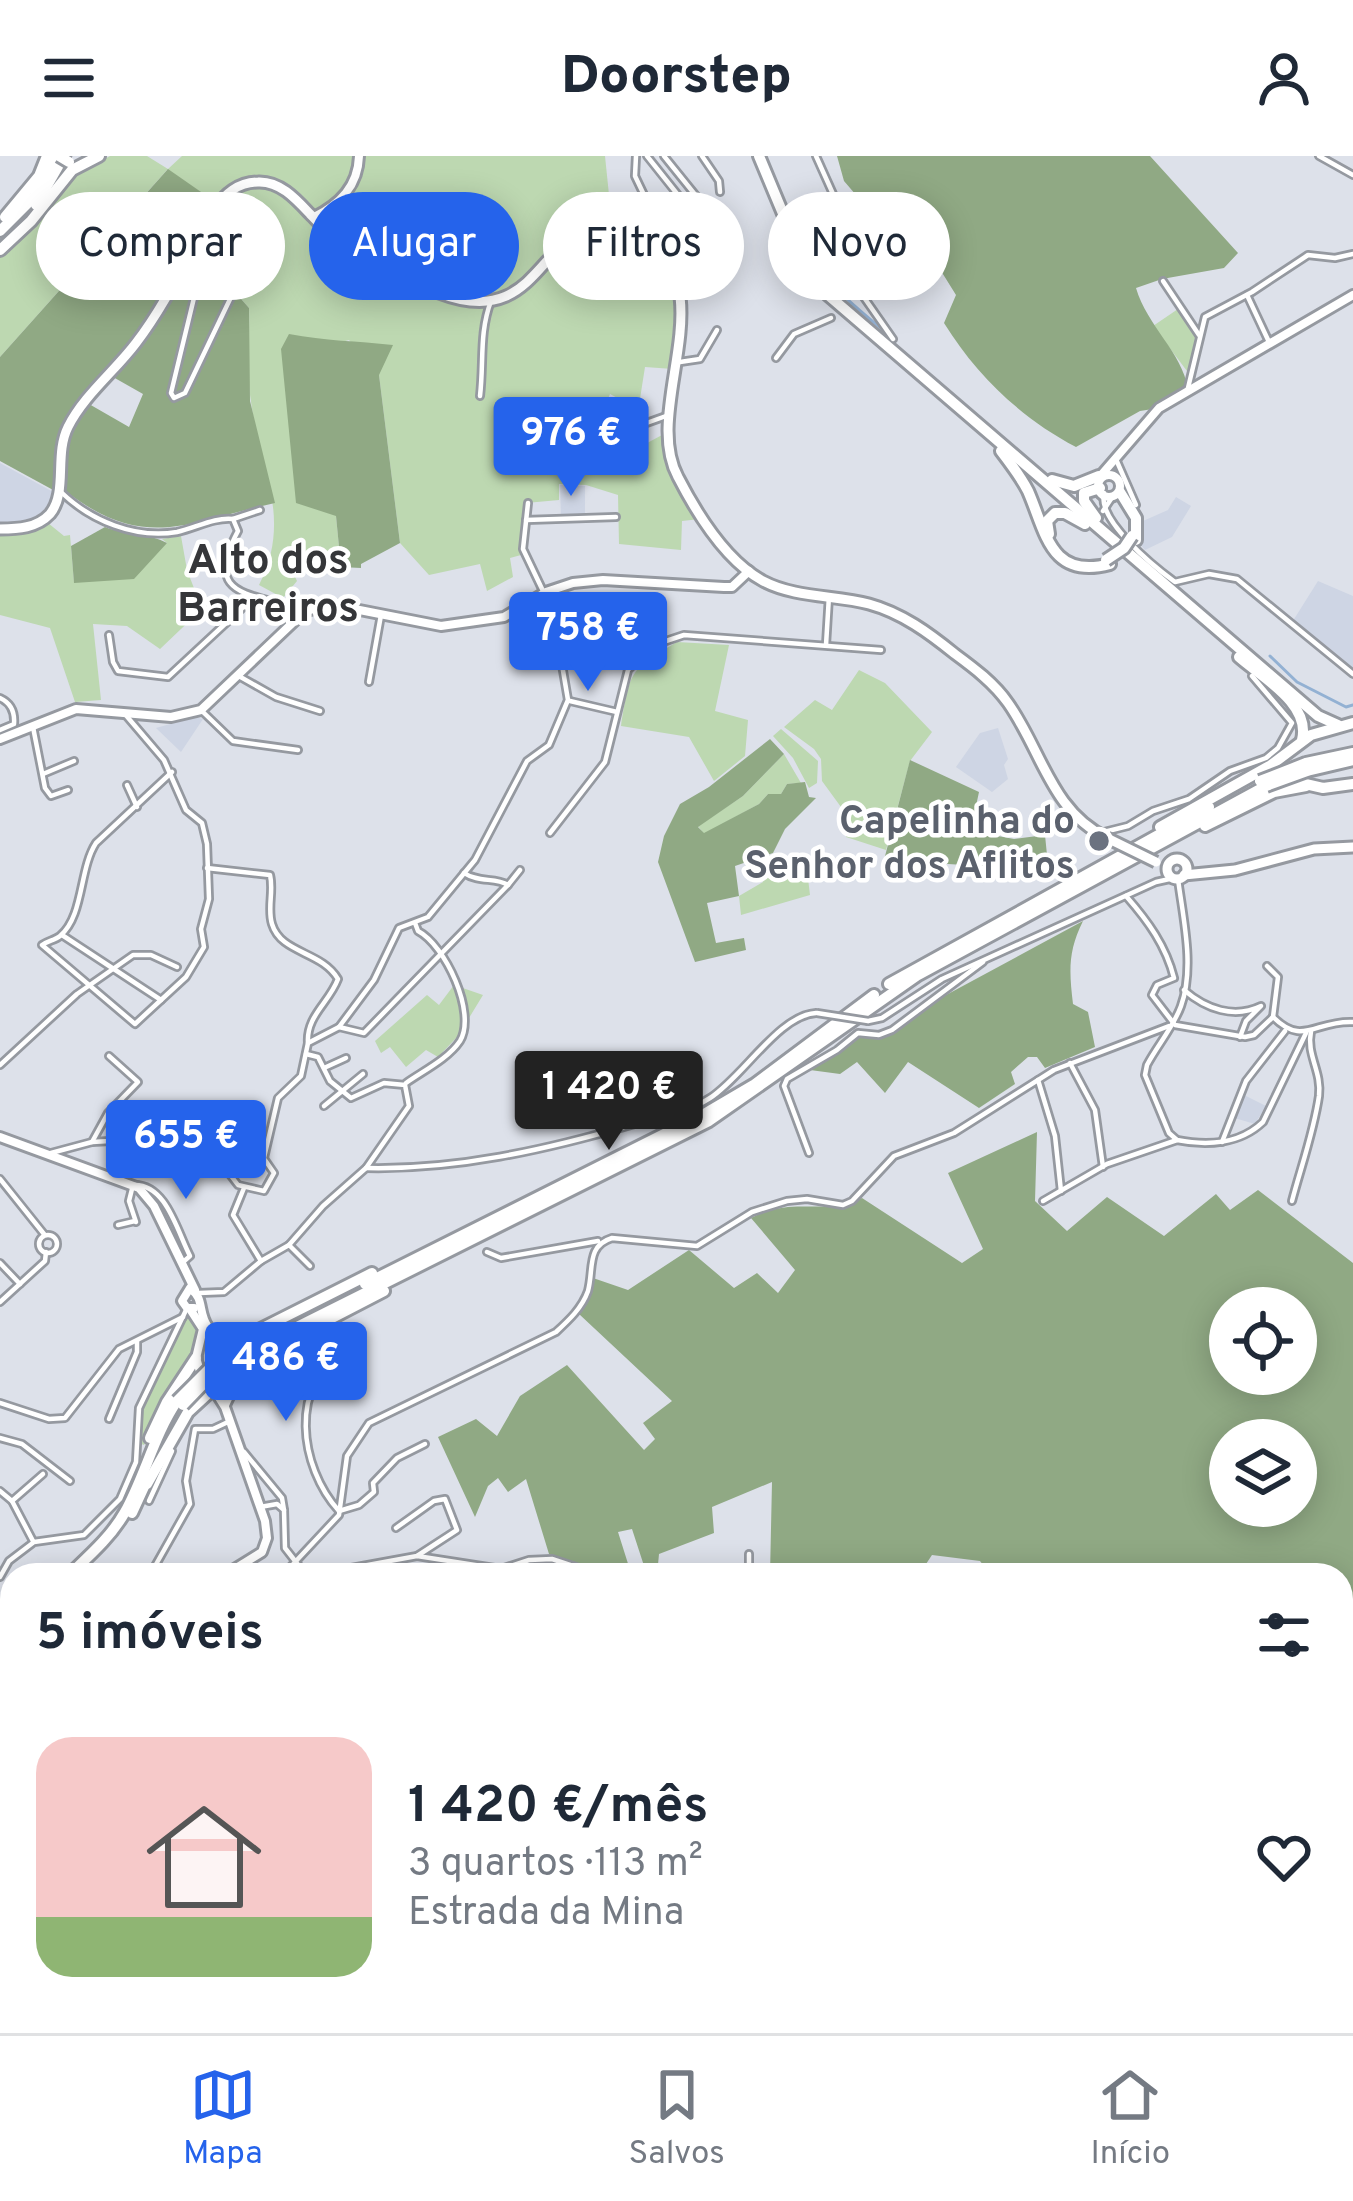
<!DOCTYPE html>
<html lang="pt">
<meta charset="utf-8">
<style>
body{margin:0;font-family:Overpass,sans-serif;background:#f2f2f3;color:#1f2937;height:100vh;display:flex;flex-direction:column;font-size:45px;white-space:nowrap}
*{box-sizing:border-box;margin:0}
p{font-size:39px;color:#747a83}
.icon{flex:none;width:66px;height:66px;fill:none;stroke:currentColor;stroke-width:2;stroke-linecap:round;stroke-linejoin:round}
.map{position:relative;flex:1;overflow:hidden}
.panel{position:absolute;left:0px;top:1407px;width:1353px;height:471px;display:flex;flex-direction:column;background:#fff;border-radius:36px 36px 0 0;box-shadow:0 6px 30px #0003}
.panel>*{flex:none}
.top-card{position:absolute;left:36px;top:36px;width:1281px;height:108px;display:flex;gap:24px}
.buttons{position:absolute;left:1209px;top:1131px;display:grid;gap:24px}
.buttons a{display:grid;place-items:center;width:108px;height:108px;border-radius:50%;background:#fff;box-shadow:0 6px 30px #0003;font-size:60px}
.price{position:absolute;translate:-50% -102px;padding:0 27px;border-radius:12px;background:#2563eb;color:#fff;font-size:39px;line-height:78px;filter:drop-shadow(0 3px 6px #0008)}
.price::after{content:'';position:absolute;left:50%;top:72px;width:36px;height:27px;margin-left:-18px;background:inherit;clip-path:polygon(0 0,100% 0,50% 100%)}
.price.on{background:#222;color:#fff}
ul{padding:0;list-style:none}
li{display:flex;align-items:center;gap:36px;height:300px;padding:0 36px}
li span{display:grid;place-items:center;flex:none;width:336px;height:240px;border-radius:36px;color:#555}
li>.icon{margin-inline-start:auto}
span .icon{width:144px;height:144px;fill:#fffc;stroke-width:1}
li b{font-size:51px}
h2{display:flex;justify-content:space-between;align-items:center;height:144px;padding:0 36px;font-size:51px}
.chip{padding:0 42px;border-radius:54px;background:#fff;box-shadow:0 6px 30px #0003;font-size:42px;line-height:108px}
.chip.on{background:#2563eb;color:#fff}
header{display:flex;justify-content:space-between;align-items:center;height:156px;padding:0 36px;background:#fff;font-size:54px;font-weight:800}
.tabs{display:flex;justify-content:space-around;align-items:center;height:168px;border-top:3px solid #e0e1e3;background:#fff;font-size:33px;color:#747a83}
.tabs a{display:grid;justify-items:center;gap:6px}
.tabs .on{color:#2563eb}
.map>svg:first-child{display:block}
.built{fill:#ced5e4}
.green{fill:#bdd8b1}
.forest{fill:#90a984;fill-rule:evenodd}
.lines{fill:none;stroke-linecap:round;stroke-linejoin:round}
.stream{stroke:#93b1d3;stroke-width:3}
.street-casing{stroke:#9599a0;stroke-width:10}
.secondary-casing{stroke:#9599a0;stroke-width:14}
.primary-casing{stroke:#9599a0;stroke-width:15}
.highway-casing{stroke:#9599a0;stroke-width:16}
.street{stroke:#fff;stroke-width:4.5}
.secondary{stroke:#fff;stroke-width:8}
.primary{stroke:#fff;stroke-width:9}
.highway{stroke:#fff;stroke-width:10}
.street-bridge-casing{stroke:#9599a0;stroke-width:10;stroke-linecap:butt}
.primary-bridge-casing{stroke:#9599a0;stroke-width:15;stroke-linecap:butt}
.highway-bridge-casing{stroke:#9599a0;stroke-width:16;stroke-linecap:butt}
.street-bridge{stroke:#fff;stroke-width:4.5}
.primary-bridge{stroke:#fff;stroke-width:9}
.highway-bridge{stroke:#fff;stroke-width:10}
.worship-dot{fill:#6b7280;stroke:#fff;stroke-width:4.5}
.labels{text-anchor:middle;stroke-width:9;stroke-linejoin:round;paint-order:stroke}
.worship-label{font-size:39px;font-weight:bold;fill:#5b616d;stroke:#fff;text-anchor:end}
.neighbourhood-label{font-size:42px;font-weight:bold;fill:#353639;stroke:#fff}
</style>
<header><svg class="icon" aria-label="menu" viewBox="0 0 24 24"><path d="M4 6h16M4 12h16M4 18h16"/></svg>Doorstep<svg class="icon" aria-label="person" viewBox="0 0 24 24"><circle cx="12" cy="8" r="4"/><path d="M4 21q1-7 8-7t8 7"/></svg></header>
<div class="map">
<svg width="1353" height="1877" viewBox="0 0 1353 1877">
<rect width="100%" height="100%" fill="#dde1ea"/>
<!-- built -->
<g class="built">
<path d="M0 307 55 337 44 357 25 368 0 369Z"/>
<path d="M560 329 585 330V361L561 362Z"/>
<path d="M1176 341 1191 350 1172 381 1145 394 1140 388 1143 365 1168 354Z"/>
<path d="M1318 425 1353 440V512L1291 468Z"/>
<path d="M195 561 203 563 181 596 156 572Z"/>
<path d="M998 572 1008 603 1004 609 1008 623 992 636 956 611 980 577Z"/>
<path d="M1242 938 1266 950 1255 968 1231 961Z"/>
<path d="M50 1866H161L138 1877H49Z"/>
<path d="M294 1866 300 1877H202L200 1867Z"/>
</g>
<!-- green -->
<g class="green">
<path d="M110 0H147L168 13 182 0H354C352 26 338 44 314 55 280 23 252 6 214 45L167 14 0 201V101L36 70 76 19Z"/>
<path d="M365 0H605L612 68C551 62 537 140 479 142 455 143 429 129 408 120 378 108 350 97 328 73V65C347 41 363 31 365 0Z"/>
<path d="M267 31C299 44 318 75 343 97 363 114 434 142 460 148 530 164 529 113 573 87 589 77 608 74 626 78 684 93 677 167 673 213L645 211 636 268 623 245 610 238 587 296 638 292 662 279 672 318 700 363 682 365 681 394 619 388 618 339 586 329 559 328V344L526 347 521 399 510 402 513 421 487 435 480 408 429 419 400 387 379 219 349 184 338 187 289 179 336 360 341 411 302 398 289 408 297 425 283 442 259 429C293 362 260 314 251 246 246 216 250 183 249 152L234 135 240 117 220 108 226 88 217 58C228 38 245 32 267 31Z"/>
<path d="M1178 153 1197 182 1190 219 1153 170Z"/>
<path d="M48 367 64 380 70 379 74 426 167 387 162 383 181 380 187 414 202 453 160 493 127 470 93 468 101 544 75 546 50 472 0 459V377L27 376Z"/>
<path d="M677 486 729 489 715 555 748 564 745 600 714 625 689 581 621 570C630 515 629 514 677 486Z"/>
<path d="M859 514 885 527 932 576 910 605 886 694 846 681 849 662 822 625 821 603 814 593 784 571 815 544 832 554Z"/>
<path d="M781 573 818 605 817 627 809 632 793 602 773 580Z"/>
<path d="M784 598 801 627 787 628 781 638H768L759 648 704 678 698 670 743 640Z"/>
<path d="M779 704 789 712 806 706 810 739 741 759 739 740 763 726 759 713 773 710Z"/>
<path d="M454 829 483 839 458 880 438 901 426 894 406 911 390 891 381 897 375 885 427 839 439 849Z"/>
<path d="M189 1159 199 1171 198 1184 144 1289 139 1287C137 1243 168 1197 189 1159Z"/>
</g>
<!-- forest -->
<g class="forest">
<path d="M837 0H1150L1238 97 1224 112 1162 123 1136 132C1147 170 1182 196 1188 233L1159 252 1140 255 1076 291C1021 262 977 220 944 167L956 139 928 94 906 74 874 60 844 25Z"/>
<path d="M168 13 214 45 199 75 191 77 171 128 129 189 73 256 59 282 54 302 55 335 0 305V201Z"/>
<path d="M202 123 234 135 249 152 250 245 275 347C187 366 145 397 64 334L67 285 89 248 129 271 143 238 113 221 177 134 197 144Z"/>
<path d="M289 178C325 185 357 185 393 189L379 219 400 387 361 408V412L341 411 336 360 296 347 281 193Z"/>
<path d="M105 371C125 379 151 378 167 387L134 423 74 427 71 390Z"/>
<path d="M770 583 784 598 743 640 698 671 704 677 759 648 768 638H781L787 628 805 626 809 641 816 642 785 673 773 697 735 710 739 740 707 747 716 787 744 782 746 794 695 806 658 706 664 680 680 648 709 631Z"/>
<path d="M910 604 979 636 976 650 992 664 982 677 1014 683 1045 679 1048 709 1012 712 884 704Z"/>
<path d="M1083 765C1068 795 1069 815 1073 848L1088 856 1095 891 1045 912 1037 901H1028L1011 916 1015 928 979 952 908 906 885 937 857 906 840 918 810 914 861 880 879 881 897 874 935 845Z"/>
<path d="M1037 976 1035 1045 1067 1075 1107 1041 1164 1080 1216 1038 1230 1054 1258 1034 1353 1107V1877H973L962 1866H1341V1419H991L980 1405 932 1399 926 1408 933 1419H770L772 1326 712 1351 714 1377 659 1398 657 1419H647L632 1373 618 1376 630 1414 600 1416 549 1398 526 1323 508 1336 498 1322 488 1330 475 1361 438 1281 476 1263 497 1280 520 1240 567 1209 644 1294 655 1283 643 1267 672 1245 579 1158 593 1122 628 1134 689 1094 734 1132 757 1117 778 1137 795 1114 751 1062C795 1039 822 1061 862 1042L962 1107 983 1093 948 1017ZM1230 1152H1296V1218H1230ZM1230 1284H1296V1350H1230Z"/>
</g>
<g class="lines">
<!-- stream -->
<g class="stream">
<path d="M799 79C818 121 848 145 883 174"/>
<path d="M1270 500 1297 526 1346 551 1353 549"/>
<path d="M1341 1517 1353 1507"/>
<path d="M0 1592 12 1589"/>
<path d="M1341 1727 1353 1733"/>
</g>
<defs>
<g id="street">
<path d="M636 0 635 20 654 60 643 80"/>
<path d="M647 0 690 54H699L701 46 664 0"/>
<path d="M702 0 719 25 720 36"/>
<path d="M816 0 855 87"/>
<path d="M1319 0 1353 19"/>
<path d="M212 66 218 92 200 117 171 237 174 242 185 237 244 114"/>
<path d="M852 81 834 90 833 97 893 183"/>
<path d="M1163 125 1199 179"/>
<path d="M1247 139 1269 186"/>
<path d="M776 202 794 178 831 162"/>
<path d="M680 206 700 203 717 174"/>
<path d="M1188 232 1205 161 1252 136 1308 99 1335 102 1353 98"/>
<path d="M480 240C484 206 479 177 491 145"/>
<path d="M591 276 616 278 666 260"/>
<path d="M1115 301 1136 349"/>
<path d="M61 336C91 365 135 383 177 376 196 372 214 361 233 363L238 375C200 446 257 435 304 456"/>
<path d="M1104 337C1097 364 1153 410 1175 426L1209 418 1237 423 1353 518"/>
<path d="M1103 355 1111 343"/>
<path d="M233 363 260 354"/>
<path d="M526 364 616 361"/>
<path d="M109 479 113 506 118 515 168 521 253 442"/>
<path d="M826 489 829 440"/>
<path d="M237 519 276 541 320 555"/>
<path d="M369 526 381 459"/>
<path d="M0 542C11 547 15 556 14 568L0 574"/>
<path d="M570 545 617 556"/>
<path d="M203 556 233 585 298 594"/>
<path d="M33 571 45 632 51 640 68 634"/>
<path d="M43 618 74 605"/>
<path d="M127 629 137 651"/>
<path d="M1104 676 1128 670 1153 655 1189 643 1230 615 1266 602 1278 592 1292 567 1252 520"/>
<path d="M550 677 605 606 628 514 651 490 684 479 881 494"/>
<path d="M207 712 270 719C274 735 267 752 272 768 281 798 322 795 338 823 329 847 306 860 308 887"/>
<path d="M464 717C479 727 495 721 508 729L520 714"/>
<path d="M1178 723C1183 762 1195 811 1181 850 1174 870 1157 890 1147 909L1145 919 1169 977 1177 984C1207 990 1240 988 1263 966L1306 877"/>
<path d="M1126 740C1148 765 1166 790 1174 822L1157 829 1152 839 1175 869 1245 881 1254 879 1273 861"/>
<path d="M62 779 161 844 186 821 204 791 201 773 209 743 207 688 202 667 186 654 164 604 124 557"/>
<path d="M1267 810 1278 821 1273 861"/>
<path d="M1184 834C1206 853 1234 863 1261 850L1246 865 1240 881"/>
<path d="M161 844 135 868 42 789C48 785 55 784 60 780 84 760 79 713 96 687L172 616"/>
<path d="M1273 861C1303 891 1315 864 1353 866"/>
<path d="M868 865 882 862 942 823 1156 726 1174 722"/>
<path d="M339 871 364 877 508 729"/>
<path d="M1070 907 1095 954 1103 1011"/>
<path d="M0 909 77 838 133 799H151L177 811"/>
<path d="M324 912 346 902"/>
<path d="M1038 924 1055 980 1061 1035"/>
<path d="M406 927C423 915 448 903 460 885 477 857 445 789 418 775L415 767"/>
<path d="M324 950 363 918"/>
<path d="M92 986 108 957 138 926 109 900"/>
<path d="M1222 986 1246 925 1285 875"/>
<path d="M51 997 92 986 110 985 140 992 191 993 250 1009 263 1006 278 942 301 920 308 887 339 871 374 824 399 772 428 761 475 704 527 605 549 589 568 544 553 456 523 393 528 347"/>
<path d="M809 997 784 930 787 923 837 894 858 877 879 879 892 874 983 806"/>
<path d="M216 1000 238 1029 264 1035 274 1017 265 1004"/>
<path d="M366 1012C456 1014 545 994 631 969 657 962 687 957 710 942 743 921 779 859 816 857"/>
<path d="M0 1023 44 1078"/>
<path d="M244 1032 233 1059 261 1105"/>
<path d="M1043 1045 1107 1008 1177 984"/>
<path d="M1292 1045C1301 1011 1314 975 1319 940 1322 915 1306 899 1311 875"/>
<path d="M136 1066 129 1045 133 1029C166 1027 177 1075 190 1100L182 1107"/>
<path d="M118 1069 135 1065"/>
<circle cx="48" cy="1088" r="9"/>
<path d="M289 1089 310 1110"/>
<path d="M487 1096 501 1102 598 1085"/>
<path d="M0 1107 20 1128"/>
<path d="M199 1137 224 1136 261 1105 289 1089 323 1050 366 1012 409 950 405 929 384 927 351 942 330 925 318 901 306 898"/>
<path d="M0 1146 45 1105 46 1096"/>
<path d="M0 1247 49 1263 65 1262 119 1193 183 1161"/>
<path d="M109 1263 137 1196V1185"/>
<path d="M0 1282 22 1288 70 1325"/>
<path d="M244 1296 282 1342 284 1354"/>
<path d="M0 1335 12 1345 33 1385"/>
<path d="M12 1345 43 1318"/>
<path d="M149 1345 172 1295"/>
<path d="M260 1351 277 1348 284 1354 285 1392 306 1419"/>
<path d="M339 1355C299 1311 288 1227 346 1193"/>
<path d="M339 1355 359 1349 374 1336 373 1327 397 1302 425 1288"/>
<path d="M417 1400 501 1413 529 1404 552 1403 600 1419"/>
<path d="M150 1419 190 1348 186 1325 195 1273H213L228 1266"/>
<path d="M283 1419 339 1359 347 1300 369 1267 556 1176C569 1164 582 1152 588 1135 594 1113 586 1090 612 1082L697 1090 752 1056 787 1045 807 1043 843 1049 852 1045 894 1000 954 977 1054 914 1169 870"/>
<path d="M313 1419 417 1400 457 1374 445 1343 434 1345 396 1372"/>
<path d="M749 1419V1398"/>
<path d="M0 1421 9 1405 34 1386 84 1379 120 1343 136 1306 139 1252 187 1152"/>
<path d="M0 1528 12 1546"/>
<path d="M7 1634 12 1624"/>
<path d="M0 1658 12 1653"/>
<path d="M760 1866 776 1877"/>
<path d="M14 1872 45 1874"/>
<path d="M748 1877 757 1866"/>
<path d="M817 1877 822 1866"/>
</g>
<g id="secondary">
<path d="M314 61C340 48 358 30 359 0"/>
<path d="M1102 318 1159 252 1353 139"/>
<circle cx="1109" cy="330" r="11"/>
<path d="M0 583 76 553 171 561 201 554 304 456 329 448 441 470 504 461 546 436 573 427 603 424 724 431H732L749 415"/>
<path d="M0 981 139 1032 154 1050 195 1134"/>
<path d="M190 1132 182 1145 187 1152H194"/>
<path d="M192 1134C204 1143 198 1157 208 1171 218 1183 231 1185 239 1200"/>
<path d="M190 1153 203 1173 196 1202 202 1222"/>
<path d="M213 1232 225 1251 265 1365 267 1382 262 1396 225 1419"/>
<path d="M225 1249 241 1215"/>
<path d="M181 1866 196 1877"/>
<path d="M840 1866 863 1877"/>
<path d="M148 1877 178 1866"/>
<path d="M359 1877 375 1866"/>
</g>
<g id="primary">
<path d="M0 373C18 373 37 372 50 358 68 336 54 299 68 271 84 239 115 215 136 187 168 145 188 99 214 54 224 38 239 26 258 26 280 25 296 43 310 58 323 71 335 85 348 97 373 117 410 126 439 137 543 177 537 65 611 72 622 73 636 75 645 82 725 136 641 253 678 321 697 358 726 405 763 425 795 442 836 439 869 448 902 457 929 477 955 498 974 512 994 527 1008 547 1042 595 1051 655 1107 682"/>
<circle cx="1177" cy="713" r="10"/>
<path d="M1184 719 1235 714 1314 693 1353 691"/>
</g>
<g id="highway">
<path d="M759 0 804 108 828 139 1318 560 1338 569"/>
<path d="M36 49 64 0"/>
<path d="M5 61 39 20 47 0"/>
<path d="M0 75 34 41 56 0"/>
<path d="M0 94 31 65 72 14 99 0"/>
<path d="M1001 295C1011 308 1021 321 1028 335 1046 376 1050 424 1110 408"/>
<path d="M1052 324 1074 330 1099 320"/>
<path d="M1120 336 1136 362V384"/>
<path d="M1096 362 1084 345V337L1100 332"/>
<path d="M1049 378 1047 365 1055 357H1065L1085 368"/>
<path d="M1239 501C1263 522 1311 548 1302 584"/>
<path d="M1306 607 1353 597"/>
<path d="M1307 615 1353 604"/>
<path d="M1301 627 1323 632 1353 628"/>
<path d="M1205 670 1274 636 1306 630"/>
<path d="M1160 671 1271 609 1311 579 1353 567"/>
<path d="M889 828 1209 651"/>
<path d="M365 1128 704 958 755 928 874 839"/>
<path d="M228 1185 239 1184 372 1117"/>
<path d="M261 1189 709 965 918 819 1266 630"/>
<path d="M241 1214 249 1205 384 1135"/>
<path d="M150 1282 167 1246 196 1202"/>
<path d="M147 1328 188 1256 214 1232"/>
<path d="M132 1357 149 1320"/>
<path d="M69 1419C89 1400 111 1381 125 1356 145 1320 154 1279 177 1245"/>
<path d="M0 1483 12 1472"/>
</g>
</defs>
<!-- street casing -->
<use href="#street" class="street-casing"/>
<!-- secondary casing -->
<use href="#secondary" class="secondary-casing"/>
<!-- primary casing -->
<use href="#primary" class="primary-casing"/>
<!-- highway casing -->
<use href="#highway" class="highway-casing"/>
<!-- street -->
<use href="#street" class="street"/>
<!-- secondary -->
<use href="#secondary" class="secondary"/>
<!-- primary -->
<use href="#primary" class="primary"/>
<!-- highway -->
<use href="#highway" class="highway"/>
<defs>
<path id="street-bridge" d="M817 857 868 865"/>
<path id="primary-bridge" d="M1107 682 1156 706"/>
<g id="highway-bridge">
<path d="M59 0 69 6"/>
<path d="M1106 404 1124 392 1132 380"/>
<path d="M1260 625 1306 607"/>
<path d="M1266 630 1307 615"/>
<path d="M177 1245 212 1210 257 1183"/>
<path d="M183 1249 213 1218 261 1189"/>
</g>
</defs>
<!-- street-bridge casing -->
<use href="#street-bridge" class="street-bridge-casing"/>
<!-- primary-bridge casing -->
<use href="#primary-bridge" class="primary-bridge-casing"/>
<!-- highway-bridge casing -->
<use href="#highway-bridge" class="highway-bridge-casing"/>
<!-- street-bridge -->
<use href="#street-bridge" class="street-bridge"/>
<!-- primary-bridge -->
<use href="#primary-bridge" class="primary-bridge"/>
<!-- highway-bridge -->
<use href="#highway-bridge" class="highway-bridge"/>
</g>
<!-- markers -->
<circle class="worship-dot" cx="1099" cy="685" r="12"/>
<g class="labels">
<!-- worship labels -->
<g class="worship-label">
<text x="1075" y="677">Capelinha do<tspan x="1075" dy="45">Senhor dos Aflitos</tspan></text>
</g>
<!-- neighbourhood labels -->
<g class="neighbourhood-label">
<text x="268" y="417">Alto dos<tspan x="268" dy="48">Barreiros</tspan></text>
</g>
</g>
</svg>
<div class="buttons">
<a><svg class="icon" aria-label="locate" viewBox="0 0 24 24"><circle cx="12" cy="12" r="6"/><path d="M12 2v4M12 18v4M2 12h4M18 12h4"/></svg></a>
<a><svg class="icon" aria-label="layers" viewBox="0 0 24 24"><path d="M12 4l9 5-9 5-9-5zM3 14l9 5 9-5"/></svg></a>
</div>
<b class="price" style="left:571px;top:343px">976 €</b>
<b class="price" style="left:588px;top:538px">758 €</b>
<b class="price on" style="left:609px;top:997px">1 420 €</b>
<b class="price" style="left:186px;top:1046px">655 €</b>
<b class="price" style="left:286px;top:1268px">486 €</b>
<div class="top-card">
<a class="chip">Comprar</a>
<a class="chip on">Alugar</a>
<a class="chip">Filtros</a>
<a class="chip">Novo</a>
</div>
<section class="panel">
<h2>5 imóveis<svg class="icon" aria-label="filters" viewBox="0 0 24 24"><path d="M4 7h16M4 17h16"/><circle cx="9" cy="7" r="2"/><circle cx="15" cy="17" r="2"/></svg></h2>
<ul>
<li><span style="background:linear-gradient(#f6c9c9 75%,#8fb573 0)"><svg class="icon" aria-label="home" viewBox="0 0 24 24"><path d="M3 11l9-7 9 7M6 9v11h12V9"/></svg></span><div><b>1 420 €/mês</b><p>3 quartos · 113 m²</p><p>Estrada da Mina</p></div><svg class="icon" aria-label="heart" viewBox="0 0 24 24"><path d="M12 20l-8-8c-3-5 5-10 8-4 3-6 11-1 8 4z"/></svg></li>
</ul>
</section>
</div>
<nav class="tabs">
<a class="on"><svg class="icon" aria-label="map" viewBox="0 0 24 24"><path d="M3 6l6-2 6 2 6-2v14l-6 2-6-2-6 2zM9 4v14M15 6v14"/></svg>Mapa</a>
<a><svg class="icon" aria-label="saved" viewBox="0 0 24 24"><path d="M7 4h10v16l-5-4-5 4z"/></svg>Salvos</a>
<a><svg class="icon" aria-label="home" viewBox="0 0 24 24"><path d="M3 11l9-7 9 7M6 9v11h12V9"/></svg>Início</a>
</nav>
